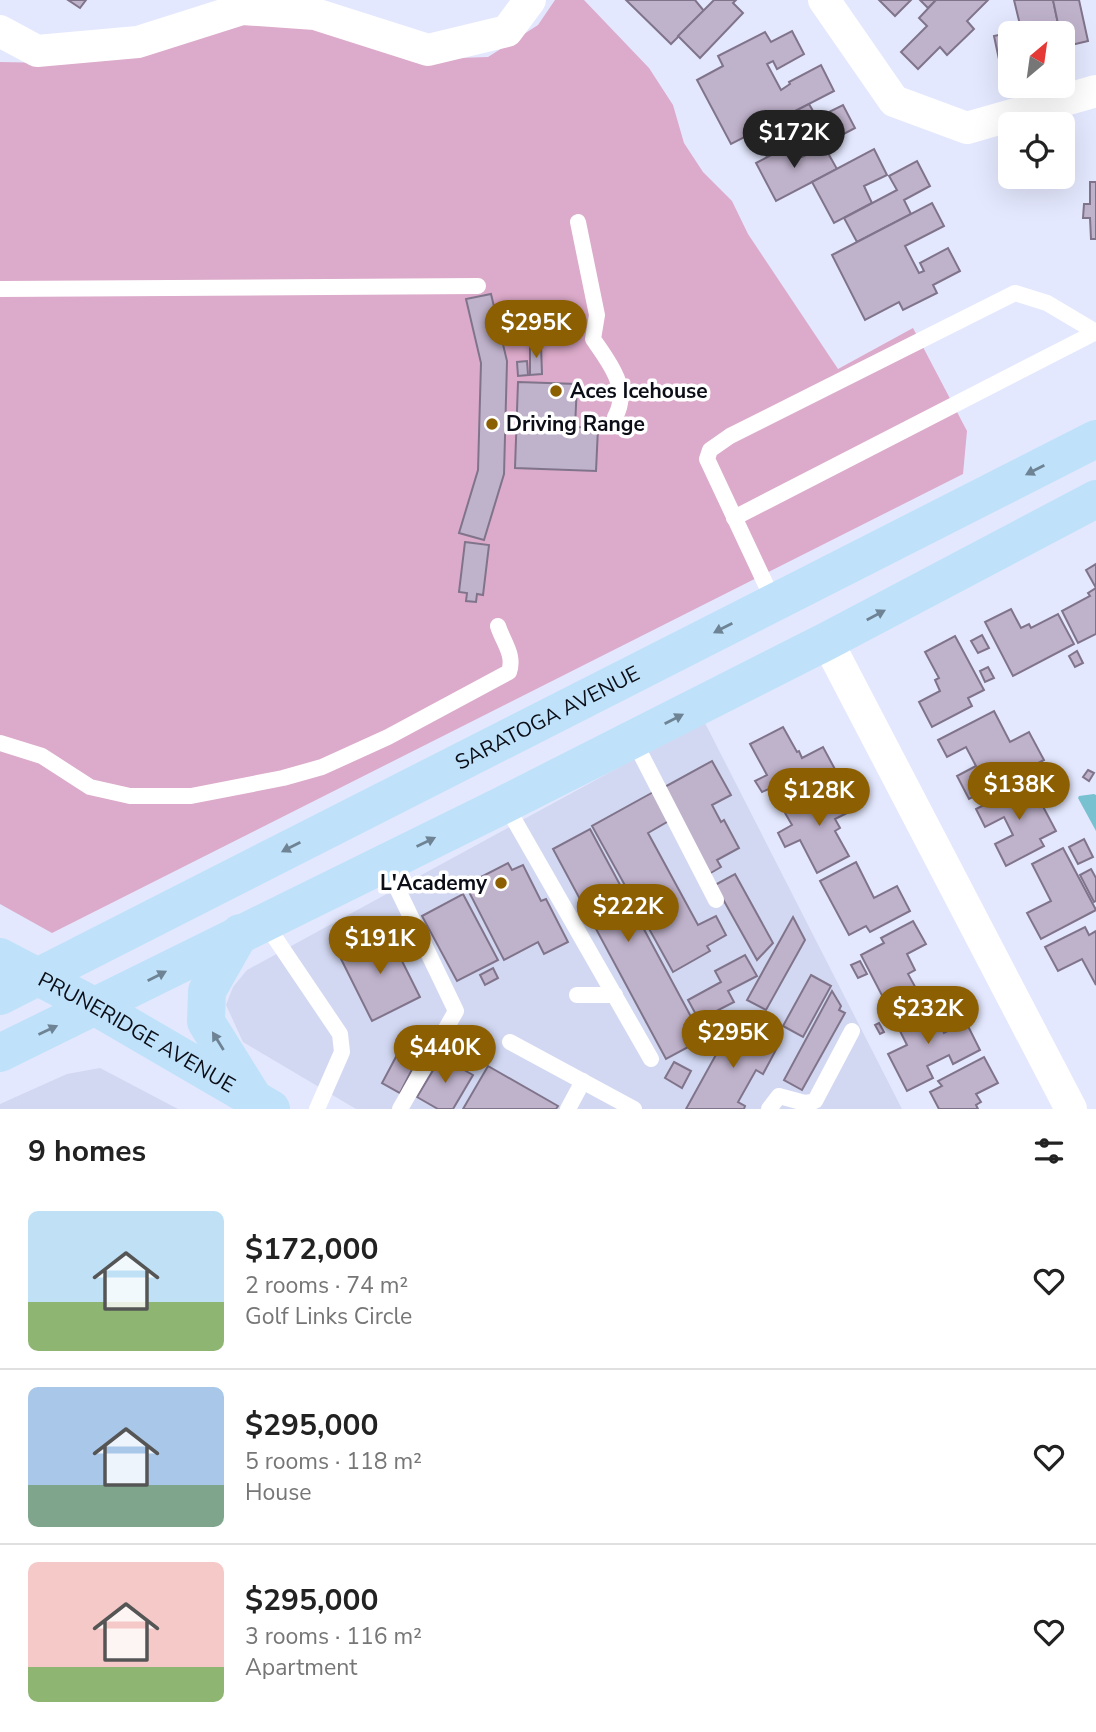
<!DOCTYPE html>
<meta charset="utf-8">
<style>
body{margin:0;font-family:"Nunito Sans",sans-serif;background:#f2f2f2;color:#222;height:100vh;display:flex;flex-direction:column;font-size:26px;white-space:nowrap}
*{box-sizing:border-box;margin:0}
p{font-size:23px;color:#767676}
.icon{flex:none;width:38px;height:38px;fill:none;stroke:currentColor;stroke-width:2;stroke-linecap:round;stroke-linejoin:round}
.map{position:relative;height:1109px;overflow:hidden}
.details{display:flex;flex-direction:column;background:#fff;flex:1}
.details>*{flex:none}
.needle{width:46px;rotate:29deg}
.buttons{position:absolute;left:998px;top:21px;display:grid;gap:14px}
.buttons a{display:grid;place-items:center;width:77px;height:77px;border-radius:10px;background:#fff;box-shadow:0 7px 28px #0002;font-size:35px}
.price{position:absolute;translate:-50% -60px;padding:0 16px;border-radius:24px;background:#8b5f02;color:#fff;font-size:23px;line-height:46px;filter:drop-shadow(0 2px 4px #0008)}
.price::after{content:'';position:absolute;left:50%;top:42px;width:21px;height:16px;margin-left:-10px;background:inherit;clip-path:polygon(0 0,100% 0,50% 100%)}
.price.active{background:#222;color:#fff}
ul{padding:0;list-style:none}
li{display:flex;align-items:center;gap:21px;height:175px;padding:0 28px}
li+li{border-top:2px solid #e0e0e0}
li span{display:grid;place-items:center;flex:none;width:196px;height:140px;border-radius:10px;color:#555}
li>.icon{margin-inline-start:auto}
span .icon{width:84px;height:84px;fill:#fffc;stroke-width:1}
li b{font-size:30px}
h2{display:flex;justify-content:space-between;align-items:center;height:84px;padding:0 28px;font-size:30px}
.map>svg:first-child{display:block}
.built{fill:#d2d8f2}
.green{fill:#dcaaca}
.water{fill:#78c1d0}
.building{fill:#bfb2cb;stroke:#80748b;stroke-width:2}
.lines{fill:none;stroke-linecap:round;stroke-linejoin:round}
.lane{stroke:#fff;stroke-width:16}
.street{stroke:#fff;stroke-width:32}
.secondary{stroke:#bfe2fa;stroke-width:38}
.oneway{fill:#6e8394}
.poi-dot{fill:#8b5f02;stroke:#fff;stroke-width:2.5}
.labels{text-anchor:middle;stroke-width:7;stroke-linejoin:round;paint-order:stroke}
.poi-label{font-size:21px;font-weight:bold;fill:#0c0e17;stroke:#fff;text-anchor:start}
.street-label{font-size:21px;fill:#0c0e17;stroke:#fff}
</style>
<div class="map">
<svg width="1096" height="1109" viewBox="0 0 1096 1109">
<rect width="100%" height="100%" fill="#e4e8fe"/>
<!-- built -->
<g class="built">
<path d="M704 721 902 1109H356L243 1042 226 1005 233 987 247 970Z"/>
<path d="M100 1068 178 1109H0V1104L67 1074Z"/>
</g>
<!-- green -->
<path class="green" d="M555 0H584L649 68 673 105 684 143 703 172 732 201 748 234 838 369 913 328 967 431 963 474 52 933 0 904V62L49 63 245 14 303 19 429 59 488 57 538 25Z"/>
<!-- water -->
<path class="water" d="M1094 794 1096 795V831L1078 798 1079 796Z"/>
<!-- building -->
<g class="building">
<path d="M68 0H86L80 8Z"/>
<path d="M626 0H695L704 11 671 44Z"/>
<path d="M714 0H736L733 3 743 13 700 58 678 36Z"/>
<path d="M879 0H911L895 16Z"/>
<path d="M920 0H936L928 8Z"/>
<path d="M936 0H988L967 21 974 29 947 55 940 47 918 69 901 52 927 26 919 18Z"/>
<path d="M1014 0H1053L1060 33H1022Z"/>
<path d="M1053 0H1079L1088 41 1063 47 1062 33H1060Z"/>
<path d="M1021 30 1022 33H1010V62L1000 64 994 36Z"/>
<path d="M792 31 804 54 777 69 773 61 767 64 781 90 790 84 789 82 821 65 834 91 731 144 697 80 723 66 718 56 765 32 771 42Z"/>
<path d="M809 104 817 118 843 105 855 128 827 143 820 130 767 157 754 132Z"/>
<path d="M794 143 802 157 824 146 837 169 776 201 756 163Z"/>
<path d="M874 149 887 175 864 186 872 203 834 223 812 182Z"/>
<path d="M917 161 930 186 904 200 911 214 857 242 844 218 897 190 889 176Z"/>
<path d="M1090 182H1096V239H1091L1090 218H1083L1084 204H1090Z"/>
<path d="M932 203 944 226 905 246 919 273 924 271 920 263 948 248 960 271 933 285 937 293 903 310 899 302 865 320 832 255Z"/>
<path d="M491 294 507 361 504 474 484 540 459 533 478 470 481 363 466 299Z"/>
<path d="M541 345 542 374 530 375V346Z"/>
<path d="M527 361 528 375 518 376 517 362Z"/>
<path d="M518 382 577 384 575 427 598 428 596 471 515 468Z"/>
<path d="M465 542 489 545 483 595 477 594 476 602 466 601 467 593 459 592Z"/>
<path d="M1096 564V588L1086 570Z"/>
<path d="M1096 588V634L1078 643 1062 611 1090 596 1088 593Z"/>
<path d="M1011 609 1021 628 1029 624 1031 628 1058 614 1074 644 1013 676 985 622Z"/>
<path d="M982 635 989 648 978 653 971 641Z"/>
<path d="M955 636 984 690 968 698 972 706 932 727 919 702 940 691 935 680 939 678 925 652Z"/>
<path d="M1077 651 1083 663 1075 667 1069 656Z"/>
<path d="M988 667 994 678 985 682 980 671Z"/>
<path d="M994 711 1010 742 1029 732 1044 760 969 799 957 776 976 766 966 747 947 757 938 740Z"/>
<path d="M783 727 797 752 799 751 802 758 823 747 837 773 796 794 792 787 777 795 773 787 762 792 755 781 767 775 750 744Z"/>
<path d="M712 761 731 795 712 805 721 822 724 820 739 848 717 860 721 867 709 874 661 789Z"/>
<path d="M1052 769 1059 783 1046 790 1039 776Z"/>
<path d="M1088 770 1094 773 1089 781 1083 777Z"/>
<path d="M1030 782 1056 831 1040 839 1044 846 1006 866 995 844 1013 835 1004 817 985 827 976 809Z"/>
<path d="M841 784 855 809 835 819 840 828 835 831 849 856 817 873 800 840 785 847 778 833 792 825 785 813Z"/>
<path d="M657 790 672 819 648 833 698 925 716 916 726 935 707 946 710 951 673 972 592 826Z"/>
<path d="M590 829 703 1039 666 1059 553 849Z"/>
<path d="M1084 839 1093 857 1078 864 1069 847Z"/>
<path d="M1063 848 1096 910 1041 939 1027 913 1051 901 1032 864Z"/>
<path d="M856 862 874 898 897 886 910 911 870 932 866 926 849 935 820 881Z"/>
<path d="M508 863 512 870 523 865 541 901 546 899 568 942 544 954 538 942 504 960 469 892 480 886 477 879Z"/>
<path d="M1091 869 1096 878V901L1094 902 1080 875Z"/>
<path d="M735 874 773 943 757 960 715 885Z"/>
<path d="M463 894 498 960 457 981 422 916Z"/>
<path d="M793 917 805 940 766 1010 747 1000Z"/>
<path d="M913 921 926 944 907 954 915 970 908 974 918 992 888 1007 861 955 884 943 881 938Z"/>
<path d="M1085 927 1089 935 1096 931V985L1082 959 1058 971 1045 947Z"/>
<path d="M387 931 420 997 372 1021 339 955Z"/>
<path d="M745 955 757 976 728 991 734 1002 699 1020 688 1000 721 982 715 971Z"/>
<path d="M860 961 867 974 858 978 851 965Z"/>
<path d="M493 968 498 978 485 985 480 975Z"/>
<path d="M811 975 831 986 803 1037 783 1026Z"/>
<path d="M832 991 841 1006 839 1010 845 1013 802 1090 784 1080Z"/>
<path d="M925 1004 938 1028 941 1026 944 1033 966 1022 980 1050 953 1064 949 1055 927 1066 933 1078 907 1091 888 1054 907 1045 894 1019Z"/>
<path d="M734 1022 778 1046 763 1074 756 1070 738 1102 745 1106 744 1109H686Z"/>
<path d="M879 1023 884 1032 880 1034 875 1025Z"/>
<path d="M405 1040 422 1050 400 1093 382 1083Z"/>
<path d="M441 1057 473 1075 453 1109H438L417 1097Z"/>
<path d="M984 1057 998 1083 976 1094 981 1102 976 1105 978 1109H939L930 1092 942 1086 938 1081Z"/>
<path d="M674 1062 691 1071 682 1088 665 1078Z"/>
<path d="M488 1066 558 1106 556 1109H463Z"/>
</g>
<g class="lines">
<!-- lane -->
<g class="lane">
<path d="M578 222 597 315 593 339C609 362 631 389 615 417"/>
<path d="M0 289 478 286"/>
<path d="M734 518 1096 332"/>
<path d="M774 602 707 459 710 450 730 436 1015 293 1047 303 1096 332"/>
<path d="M633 739 716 900"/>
<path d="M0 743 42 756 90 787 130 796H191L283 778 322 767 388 737 509 672C515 655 503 642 498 626"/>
<path d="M505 804 651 1059"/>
<path d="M385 863 456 1011 400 1109"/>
<path d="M265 923 340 1034 342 1052 317 1109"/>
<path d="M577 995H615"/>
<path d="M510 1042 634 1109"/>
<path d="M568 1109 583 1081"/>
<path d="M769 1109 779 1096 805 1103 815 1101 852 1031"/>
</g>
<!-- street -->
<g class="street">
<path d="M824 0 894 101 967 128 1096 91"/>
<path d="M0 31 37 51 138 42 242 9 315 14 428 50 507 31 530 0"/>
<path d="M827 641 1071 1109"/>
</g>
<!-- secondary -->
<g class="secondary">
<path d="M240 933 207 991 206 1022 251 1094"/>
<path id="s1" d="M0 957 96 1007 271 1109"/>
<path id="s2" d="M0 996 1096 439"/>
<path d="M0 1053 505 804 827 641 1096 499"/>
</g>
</g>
<!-- one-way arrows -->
<defs><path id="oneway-solid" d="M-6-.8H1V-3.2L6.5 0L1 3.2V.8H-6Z" transform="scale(1.75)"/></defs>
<g class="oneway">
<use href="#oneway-solid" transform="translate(1035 470) rotate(153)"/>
<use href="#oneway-solid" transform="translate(876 615) rotate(-28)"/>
<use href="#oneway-solid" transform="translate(723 628) rotate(153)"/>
<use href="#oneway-solid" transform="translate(674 719) rotate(-27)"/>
<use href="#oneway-solid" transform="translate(426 842) rotate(-26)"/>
<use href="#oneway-solid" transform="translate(291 847) rotate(153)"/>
<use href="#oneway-solid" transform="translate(157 976) rotate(-27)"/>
<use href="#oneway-solid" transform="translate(48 1030) rotate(-25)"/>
<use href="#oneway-solid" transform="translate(218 1041) rotate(-122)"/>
</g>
<!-- markers -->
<g class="poi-dot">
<circle cx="556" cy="391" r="7"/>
<circle cx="492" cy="424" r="7"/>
<circle cx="501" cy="883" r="7"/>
</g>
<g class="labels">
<!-- poi labels -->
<g class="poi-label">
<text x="570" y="398">Aces Icehouse</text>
<text x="506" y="431">Driving Range</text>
<text x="487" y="890" text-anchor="end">L'Academy</text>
</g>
<!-- street labels -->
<g class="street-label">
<text dy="7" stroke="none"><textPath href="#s2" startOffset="614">SARATOGA AVENUE</textPath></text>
<text dy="7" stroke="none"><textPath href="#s1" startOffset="156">PRUNERIDGE AVENUE</textPath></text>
</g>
</g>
</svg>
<div class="buttons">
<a><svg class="needle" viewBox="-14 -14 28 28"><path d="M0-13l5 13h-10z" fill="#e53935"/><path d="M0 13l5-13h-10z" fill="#767676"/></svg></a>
<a><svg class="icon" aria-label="locate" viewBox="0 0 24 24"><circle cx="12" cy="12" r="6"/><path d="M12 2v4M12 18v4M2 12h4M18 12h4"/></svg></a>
</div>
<b class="price active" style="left:794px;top:170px">$172K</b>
<b class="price" style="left:536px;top:360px">$295K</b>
<b class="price" style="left:1019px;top:822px">$138K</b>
<b class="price" style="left:819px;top:828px">$128K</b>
<b class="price" style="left:628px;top:944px">$222K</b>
<b class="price" style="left:380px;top:976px">$191K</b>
<b class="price" style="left:928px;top:1046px">$232K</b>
<b class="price" style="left:733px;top:1070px">$295K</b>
<b class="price" style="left:445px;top:1085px">$440K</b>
</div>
<section class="details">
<h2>9 homes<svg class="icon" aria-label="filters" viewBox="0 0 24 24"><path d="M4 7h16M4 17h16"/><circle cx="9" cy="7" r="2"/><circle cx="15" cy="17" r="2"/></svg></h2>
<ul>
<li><span style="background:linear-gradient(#bfe0f5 65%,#8fb573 0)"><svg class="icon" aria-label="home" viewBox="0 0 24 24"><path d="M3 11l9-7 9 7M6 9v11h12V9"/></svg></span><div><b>$172,000</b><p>2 rooms · 74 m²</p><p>Golf Links Circle</p></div><svg class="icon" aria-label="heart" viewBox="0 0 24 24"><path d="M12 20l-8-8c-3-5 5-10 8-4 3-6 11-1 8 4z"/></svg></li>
<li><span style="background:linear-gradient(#a9c7e8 70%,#7fa58c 0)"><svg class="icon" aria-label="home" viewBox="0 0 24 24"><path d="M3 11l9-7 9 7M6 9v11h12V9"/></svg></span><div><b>$295,000</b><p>5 rooms · 118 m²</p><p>House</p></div><svg class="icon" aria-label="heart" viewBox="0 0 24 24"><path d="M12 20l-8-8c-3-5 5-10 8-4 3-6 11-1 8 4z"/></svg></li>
<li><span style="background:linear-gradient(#f6c9c9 75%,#8fb573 0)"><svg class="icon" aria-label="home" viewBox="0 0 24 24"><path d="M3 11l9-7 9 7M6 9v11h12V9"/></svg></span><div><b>$295,000</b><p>3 rooms · 116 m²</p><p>Apartment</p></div><svg class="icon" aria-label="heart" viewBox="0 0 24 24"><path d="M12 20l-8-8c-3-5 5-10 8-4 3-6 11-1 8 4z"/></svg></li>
</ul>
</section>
